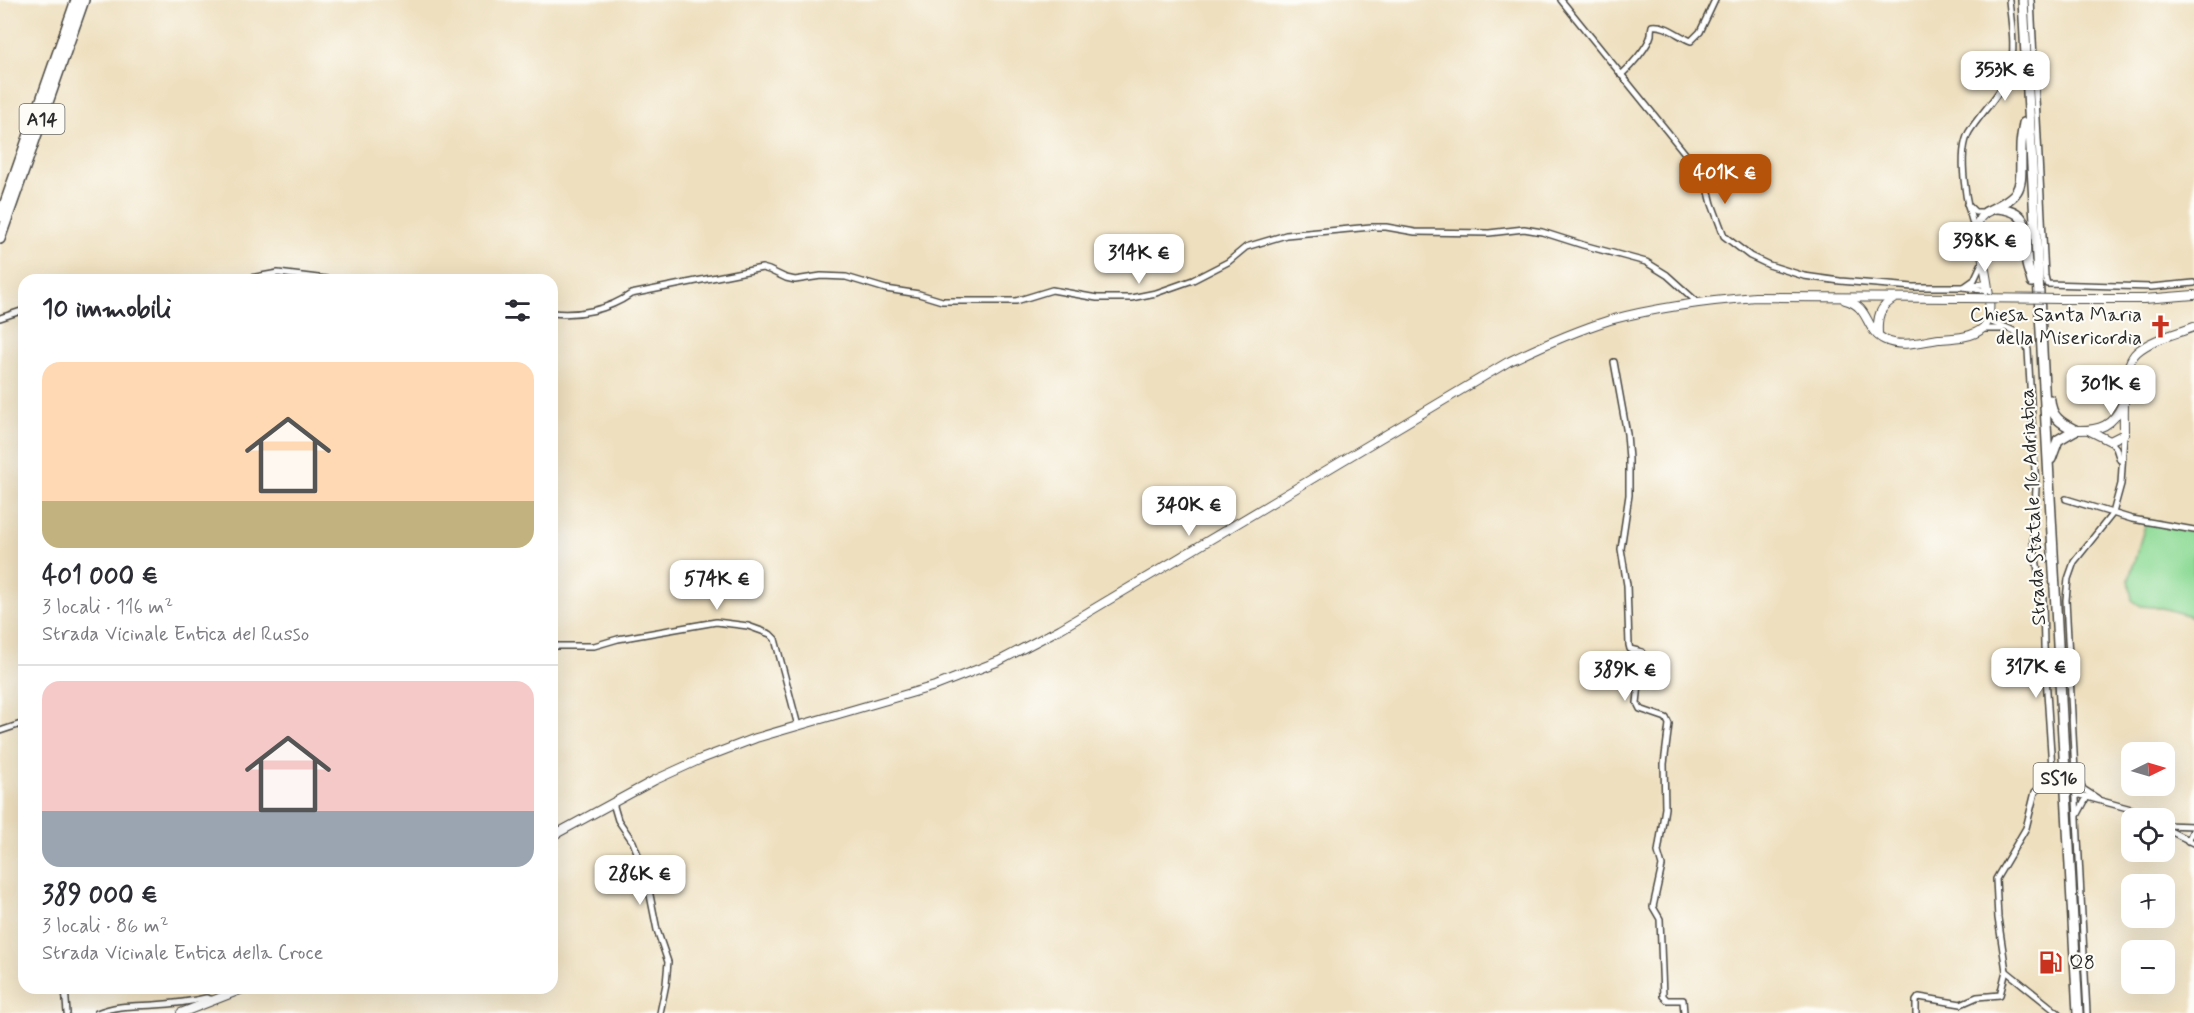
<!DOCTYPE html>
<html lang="it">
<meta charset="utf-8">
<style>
body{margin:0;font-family:Mynerve,sans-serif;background:#f7f7f7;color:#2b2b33;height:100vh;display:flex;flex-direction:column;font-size:22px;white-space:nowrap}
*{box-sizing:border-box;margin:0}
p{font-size:20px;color:#7c7c81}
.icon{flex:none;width:33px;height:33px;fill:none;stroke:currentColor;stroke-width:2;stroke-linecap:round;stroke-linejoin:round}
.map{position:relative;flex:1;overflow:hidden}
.details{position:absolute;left:18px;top:274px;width:540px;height:720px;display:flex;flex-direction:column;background:#fff;border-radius:18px;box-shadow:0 6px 24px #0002}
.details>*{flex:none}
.needle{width:39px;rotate:85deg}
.controls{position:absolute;left:2121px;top:742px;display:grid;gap:12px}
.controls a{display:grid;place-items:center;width:54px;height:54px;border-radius:12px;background:#fff;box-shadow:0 6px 24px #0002;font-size:30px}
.price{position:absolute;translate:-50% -51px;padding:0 14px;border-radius:12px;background:#fff;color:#222;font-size:20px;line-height:39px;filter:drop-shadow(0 2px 3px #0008)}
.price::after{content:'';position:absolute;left:50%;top:36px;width:18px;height:14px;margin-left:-9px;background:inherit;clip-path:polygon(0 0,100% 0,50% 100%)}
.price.active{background:#b45309;color:#fff}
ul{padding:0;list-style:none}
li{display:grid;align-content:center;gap:12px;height:318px;padding:0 24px}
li+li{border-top:2px solid #e1e1e2}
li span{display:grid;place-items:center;height:186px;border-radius:18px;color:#555}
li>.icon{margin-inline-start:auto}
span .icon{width:108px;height:108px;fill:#fffc;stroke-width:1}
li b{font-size:26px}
h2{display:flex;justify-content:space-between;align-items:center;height:72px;padding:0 24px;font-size:26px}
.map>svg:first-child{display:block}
.green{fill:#90db98;stroke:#5e8362;stroke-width:1.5}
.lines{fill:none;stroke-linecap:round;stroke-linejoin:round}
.street-casing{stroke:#484641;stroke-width:8}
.secondary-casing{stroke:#484641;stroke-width:10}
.highway-casing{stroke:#484641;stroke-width:12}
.street{stroke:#fff;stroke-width:5}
.secondary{stroke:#fff;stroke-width:8}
.highway{stroke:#fff;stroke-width:9}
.secondary-bridge-casing{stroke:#484641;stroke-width:10;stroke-linecap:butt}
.secondary-bridge{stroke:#fff;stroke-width:8}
.labels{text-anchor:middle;stroke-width:4.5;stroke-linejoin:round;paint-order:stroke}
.shield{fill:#fdfcf7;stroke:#6a6a68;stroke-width:1.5}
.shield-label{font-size:18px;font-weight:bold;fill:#2b2b2b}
.poi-label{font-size:20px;fill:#2b2b2b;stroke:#fdfcf7;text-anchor:end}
.street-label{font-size:20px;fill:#2b2b2b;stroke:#fdfcf7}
</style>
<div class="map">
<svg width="2194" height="1013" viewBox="0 0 2194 1013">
<rect width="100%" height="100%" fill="#fdfcf7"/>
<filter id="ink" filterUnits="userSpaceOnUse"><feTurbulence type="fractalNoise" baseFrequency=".0167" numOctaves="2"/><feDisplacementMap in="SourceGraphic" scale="12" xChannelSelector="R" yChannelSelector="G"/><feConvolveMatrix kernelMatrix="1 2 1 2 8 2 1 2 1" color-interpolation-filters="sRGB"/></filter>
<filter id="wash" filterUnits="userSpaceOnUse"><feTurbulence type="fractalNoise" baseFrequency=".008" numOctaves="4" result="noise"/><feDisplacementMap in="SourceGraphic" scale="24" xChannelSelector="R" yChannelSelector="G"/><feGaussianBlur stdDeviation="1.35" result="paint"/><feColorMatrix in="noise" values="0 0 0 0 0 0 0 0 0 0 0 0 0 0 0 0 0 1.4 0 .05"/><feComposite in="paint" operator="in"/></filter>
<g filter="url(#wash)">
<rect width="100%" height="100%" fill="#eedfbe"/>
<!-- green -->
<path class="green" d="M2146 522 2194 532V617L2162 608 2141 606 2132 600 2129 579Z"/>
</g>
<g filter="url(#ink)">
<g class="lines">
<defs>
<g id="street">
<path d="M1561 0 1692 162 1708 188 1712 204 1724 236 1750 256 1769 265 1804 276 1840 281 1913 287H1964L1988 291"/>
<path d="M2031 0 2045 276 2047 284 2151 287 2194 283"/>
<path d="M1621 75C1630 67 1648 47 1651 35 1651 32 1651 29 1652 26 1666 24 1678 36 1691 41L1700 32 1715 0"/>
<path d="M1967 204 1975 212H1986"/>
<path d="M1976 231C1966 209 1957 153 1969 132 1982 111 2003 93 2010 69 2016 48 2011 22 2009 0"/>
<path d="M239 280 278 273 334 280"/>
<path d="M1969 285 1983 284 1987 290"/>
<path d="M1964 287 1974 280 1982 263"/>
<path d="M552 313C579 316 608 310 631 294L762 268 769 270 786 278 795 280 821 276 846 277 886 289 919 294 942 301H1016L1052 290 1097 298H1131L1156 293 1193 280 1228 262 1246 247 1286 235 1371 227H1386L1415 232 1489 233 1524 229 1542 232 1583 245 1646 262 1667 275 1697 302"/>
<path d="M0 318 24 310"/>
<path d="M1989 321C2007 329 2022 329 2028 350L2036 488 2033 542 2043 599 2044 646 2052 768 2049 781 2035 792 2026 828 1996 879 1998 918 2006 971 2058 1013"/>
<path d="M1983 329H2002"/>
<path d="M1614 362 1627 434 1629 459V495L1621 549 1627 585 1629 645 1630 649 1642 652V656L1637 703 1640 709 1666 718 1669 724 1664 764 1665 808 1658 852 1662 866 1653 907 1660 919 1663 996 1667 1000H1683L1684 1013"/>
<path d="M2110 441 2116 448 2120 460"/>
<path d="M2066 499 2132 519 2194 530"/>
<path d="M552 646H594L618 639 716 622 748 626 770 634 775 639 798 726"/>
<path d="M0 731 24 723"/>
<path d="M2075 780 2087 1013"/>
<path d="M2076 794 2131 809 2148 819"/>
<path d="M2097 798 2083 789 2075 772 2066 600 2068 579 2074 562 2113 513 2121 484 2124 434"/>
<path d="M613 803 618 820 633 842 646 875 657 930 668 962 666 984 660 1013"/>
<path d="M2078 814 2087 797"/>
<path d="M2164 825 2194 826"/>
<path d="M2164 828 2194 843"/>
<path d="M2188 841 2194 828"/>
<path d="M65 988 67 1013"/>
<path d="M97 1013C116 1005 134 1006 154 1005 171 1004 189 1002 206 998L214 1000"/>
<path d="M1916 1013V1001L1919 997 1961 1004 1977 997 2000 995 2006 971"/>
</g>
<g id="secondary">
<path d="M2060 299H2144L2194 295"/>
<path d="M1845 300C1871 307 1864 330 1885 340 1901 348 1923 341 1939 339 1954 338 1972 338 1983 328 2000 314 1978 247 1977 225L1980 218 1986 212"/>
<path d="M1878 335C1877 317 1879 307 1895 298"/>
<path d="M2075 430C2100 431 2113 426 2123 403"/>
<path d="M2090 431 2110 441 2124 434"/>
<path d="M2124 434C2124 413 2121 366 2137 352 2152 339 2176 334 2194 327"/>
<path d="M552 836 655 780 701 759 756 738 935 686 999 661 1060 629 1508 362C1541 346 1575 331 1610 320 1658 307 1706 301 1755 297L1967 298"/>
<path d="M181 1013 245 988"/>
</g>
<g id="highway">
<path d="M2023 0 2078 1013"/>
<path d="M1995 208C2035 210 2023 234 2027 264 2028 270 2031 276 2032 282"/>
<path d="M1986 212C2027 193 2020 188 2021 147 2021 139 2023 131 2024 123"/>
<path d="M0 217 76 0"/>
<path d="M0 239 84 0"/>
<path d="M2050 400C2051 417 2061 423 2075 430"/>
<path d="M2051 459 2058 440 2075 430"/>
</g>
</defs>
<!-- street casing -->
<use href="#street" class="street-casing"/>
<!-- secondary casing -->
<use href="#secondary" class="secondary-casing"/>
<!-- highway casing -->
<use href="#highway" class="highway-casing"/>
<!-- street -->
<use href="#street" class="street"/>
<!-- secondary -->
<use href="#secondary" class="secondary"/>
<!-- highway -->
<use href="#highway" class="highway"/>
<defs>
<path id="secondary-bridge" d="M1967 298 2060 299"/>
</defs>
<!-- secondary-bridge casing -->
<use href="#secondary-bridge" class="secondary-bridge-casing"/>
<!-- secondary-bridge -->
<use href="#secondary-bridge" class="secondary-bridge"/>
</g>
</g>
<!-- icons -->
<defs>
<symbol id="church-bare" viewBox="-9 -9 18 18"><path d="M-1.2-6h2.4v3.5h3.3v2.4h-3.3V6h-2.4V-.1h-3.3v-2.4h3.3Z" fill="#c8321e" stroke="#fdfcf7" stroke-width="2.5" paint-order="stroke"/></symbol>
<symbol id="fuel-bare" viewBox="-9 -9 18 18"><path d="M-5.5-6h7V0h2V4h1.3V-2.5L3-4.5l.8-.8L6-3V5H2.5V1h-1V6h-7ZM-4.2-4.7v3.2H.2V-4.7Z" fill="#c8321e" stroke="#fdfcf7" stroke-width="2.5" paint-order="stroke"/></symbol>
</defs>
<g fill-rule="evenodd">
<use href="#church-bare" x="2144" y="310" width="33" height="33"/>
<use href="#fuel-bare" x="2034" y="946" width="33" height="33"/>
</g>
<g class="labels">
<!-- shield labels -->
<g class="shield">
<rect x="19.5" y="104" width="45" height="30" rx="4.5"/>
<rect x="2033.5" y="763" width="51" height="30" rx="4.5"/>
</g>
<g class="shield-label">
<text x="42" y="125">A14</text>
<text x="2059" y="784">SS16</text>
</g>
<!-- poi labels -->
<g class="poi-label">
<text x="2142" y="321">Chiesa Santa Maria<tspan x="2142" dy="23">della Misericordia</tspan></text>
<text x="2069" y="969" text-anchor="start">Q8</text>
</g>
<!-- street labels -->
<g class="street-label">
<text transform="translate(2032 507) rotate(-93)" y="7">Strada Statale 16 Adriatica</text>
</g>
</g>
</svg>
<div class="controls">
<a><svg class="needle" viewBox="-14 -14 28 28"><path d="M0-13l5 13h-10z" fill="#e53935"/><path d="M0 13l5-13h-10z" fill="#7c7c81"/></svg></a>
<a><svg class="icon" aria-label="locate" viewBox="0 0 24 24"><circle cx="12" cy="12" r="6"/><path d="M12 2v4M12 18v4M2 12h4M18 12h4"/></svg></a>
<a>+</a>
<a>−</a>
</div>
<b class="price" style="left:2005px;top:102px">353K €</b>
<b class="price active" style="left:1725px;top:205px">401K €</b>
<b class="price" style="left:1985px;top:273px">398K €</b>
<b class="price" style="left:1139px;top:285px">314K €</b>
<b class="price" style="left:2111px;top:416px">301K €</b>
<b class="price" style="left:1189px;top:537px">340K €</b>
<b class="price" style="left:717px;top:611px">574K €</b>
<b class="price" style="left:2036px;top:699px">317K €</b>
<b class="price" style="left:1625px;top:702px">389K €</b>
<b class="price" style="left:640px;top:906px">286K €</b>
<section class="details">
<h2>10 immobili<svg class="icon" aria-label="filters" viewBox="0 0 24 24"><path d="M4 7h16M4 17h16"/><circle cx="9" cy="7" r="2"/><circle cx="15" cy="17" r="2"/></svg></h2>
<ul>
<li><span style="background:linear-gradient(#ffd9b3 75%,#c2b280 0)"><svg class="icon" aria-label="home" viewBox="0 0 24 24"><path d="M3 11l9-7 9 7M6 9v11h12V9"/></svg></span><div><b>401 000 €</b><p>3 locali · 116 m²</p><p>Strada Vicinale Entica del Russo</p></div></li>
<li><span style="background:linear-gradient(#f6c9c9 70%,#9aa5b1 0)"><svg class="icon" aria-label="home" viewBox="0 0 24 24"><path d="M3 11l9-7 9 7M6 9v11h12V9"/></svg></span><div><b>389 000 €</b><p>3 locali · 86 m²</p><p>Strada Vicinale Entica della Croce</p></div></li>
</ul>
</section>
</div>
